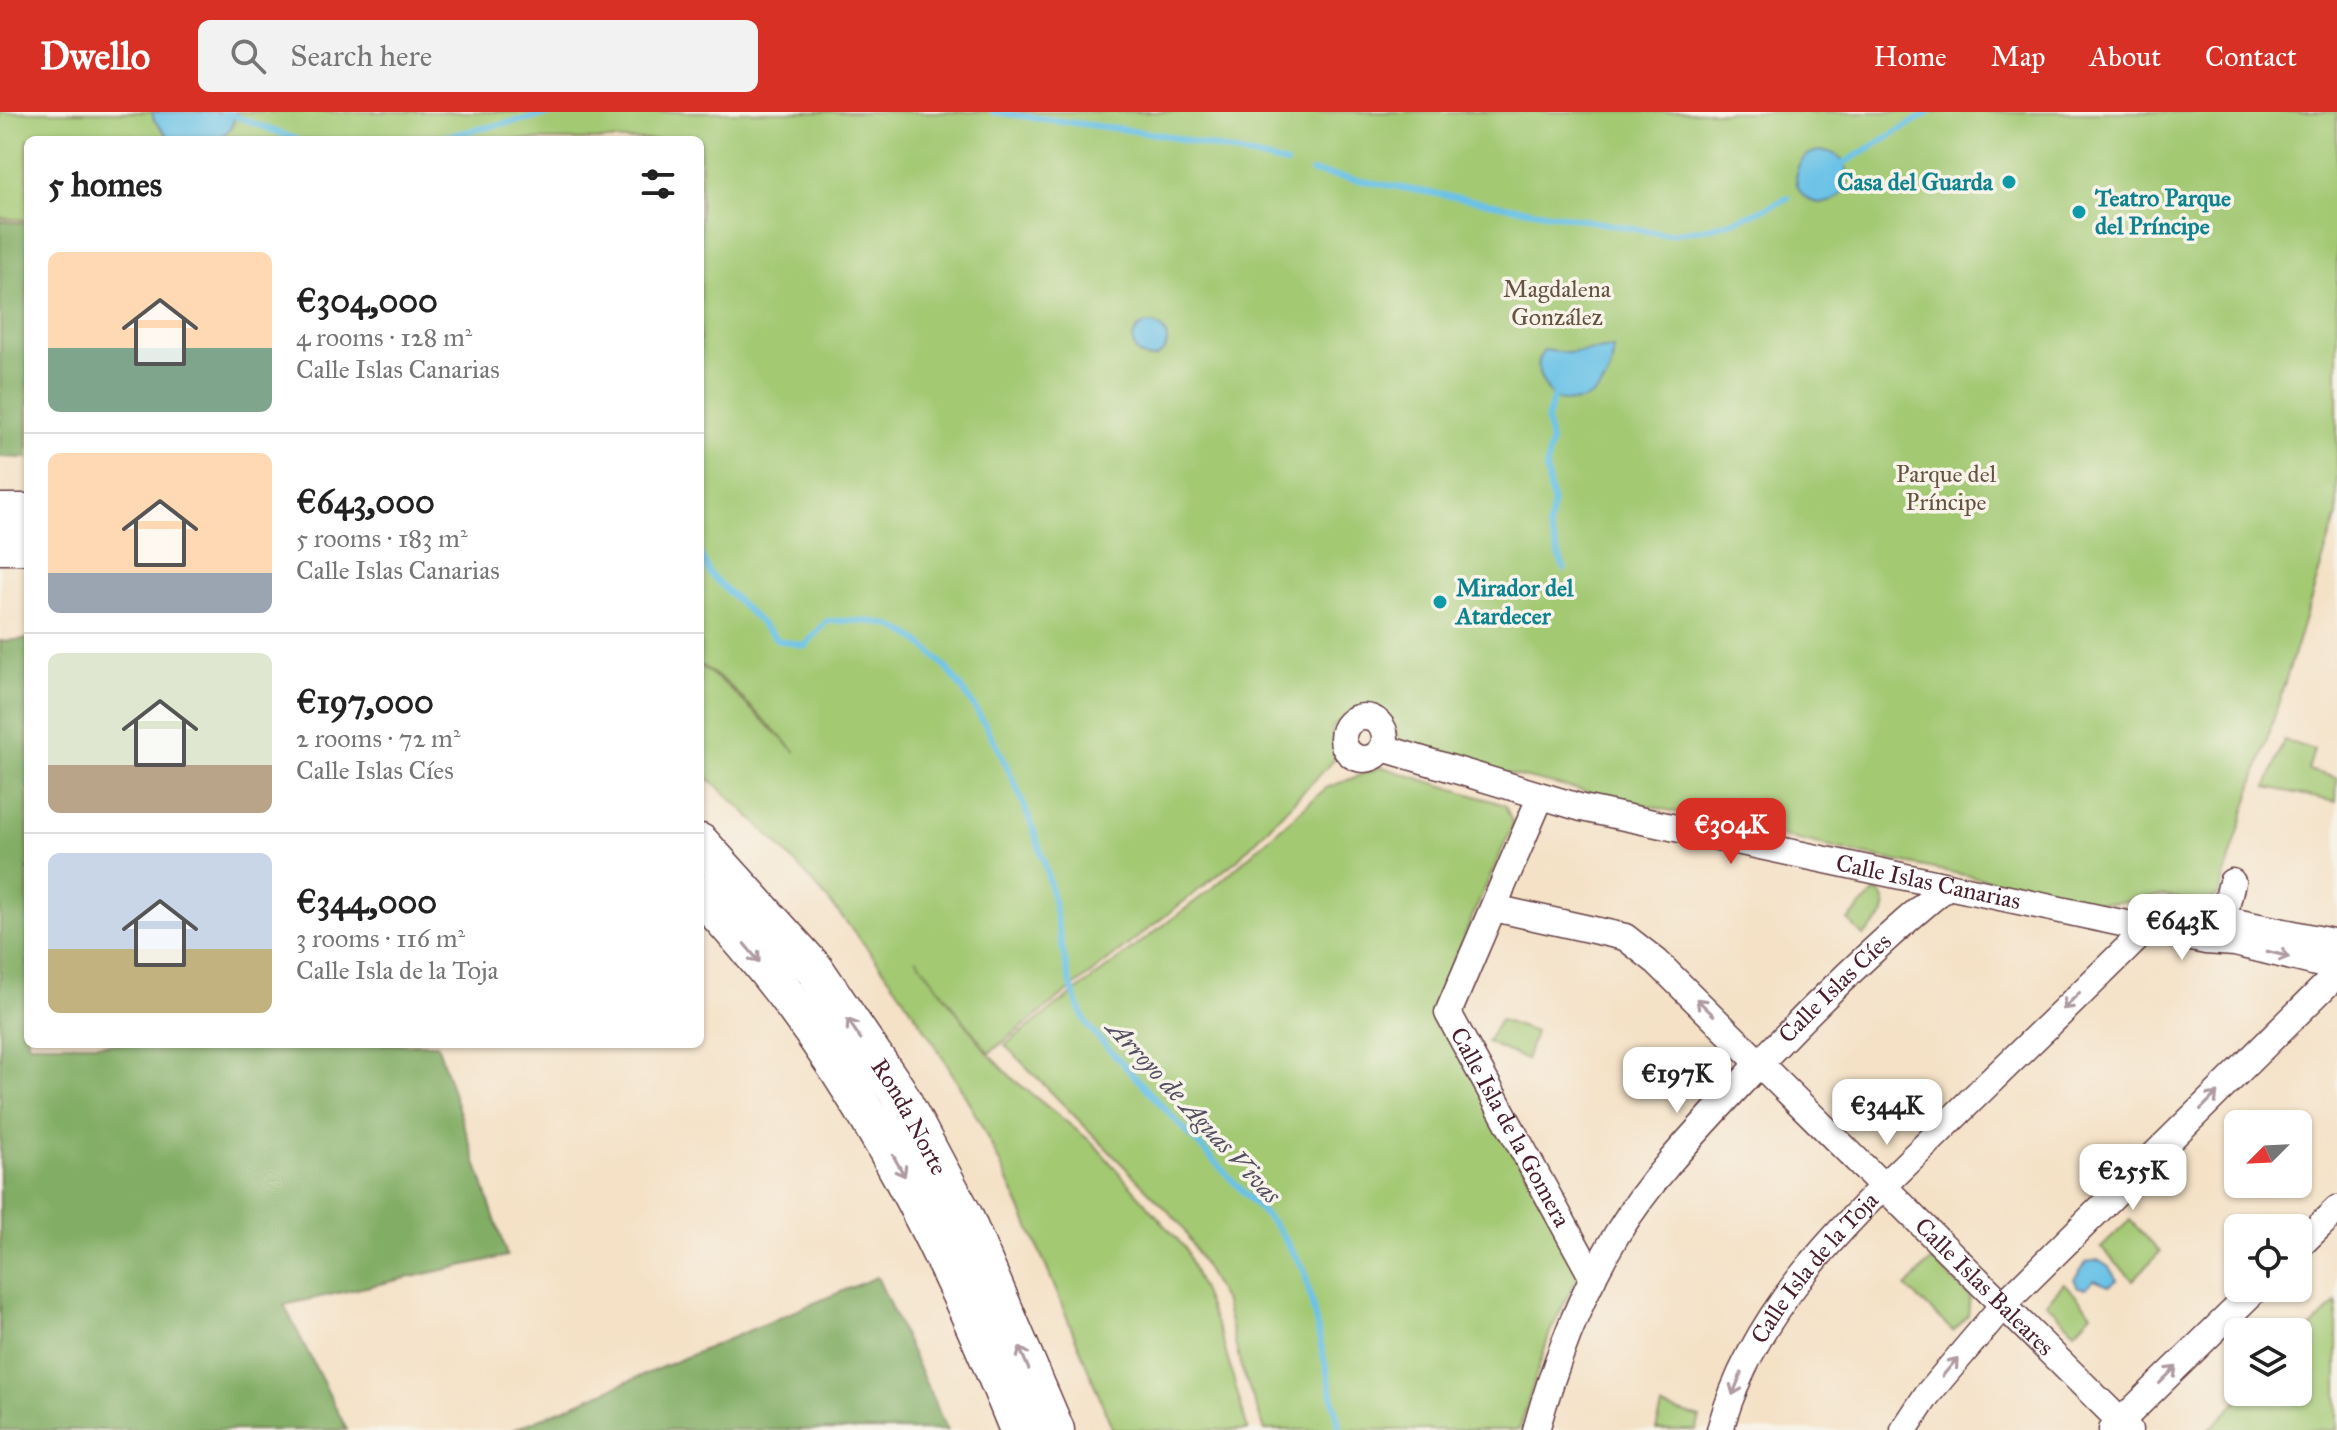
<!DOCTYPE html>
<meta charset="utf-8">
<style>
body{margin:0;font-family:"IM FELL Great Primer",serif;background:#f2f2f2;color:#222;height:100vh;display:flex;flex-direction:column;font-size:30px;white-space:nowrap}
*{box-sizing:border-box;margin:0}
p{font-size:26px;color:#767676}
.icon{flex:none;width:44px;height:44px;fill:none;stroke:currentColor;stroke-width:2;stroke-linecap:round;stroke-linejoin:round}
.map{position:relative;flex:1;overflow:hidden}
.drawer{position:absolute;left:24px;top:24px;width:680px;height:912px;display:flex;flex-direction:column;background:#fff;border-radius:12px;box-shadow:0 2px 6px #0004}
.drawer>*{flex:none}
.needle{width:52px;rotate:246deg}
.controls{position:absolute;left:2224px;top:998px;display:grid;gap:16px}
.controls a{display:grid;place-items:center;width:88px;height:88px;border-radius:12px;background:#fff;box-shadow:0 2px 6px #0004;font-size:40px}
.price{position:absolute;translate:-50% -68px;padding:0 18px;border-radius:16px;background:#fff;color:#222;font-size:26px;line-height:52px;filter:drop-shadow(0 2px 4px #0008)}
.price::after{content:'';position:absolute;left:50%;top:48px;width:24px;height:18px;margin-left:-12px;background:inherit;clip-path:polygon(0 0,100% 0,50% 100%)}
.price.current{background:#d93025;color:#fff}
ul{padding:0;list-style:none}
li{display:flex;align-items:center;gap:24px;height:200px;padding:0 24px}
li+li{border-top:2px solid #e0e0e0}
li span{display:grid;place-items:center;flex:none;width:224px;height:160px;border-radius:12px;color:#555}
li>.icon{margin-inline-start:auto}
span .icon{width:96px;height:96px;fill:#fffc;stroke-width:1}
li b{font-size:34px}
h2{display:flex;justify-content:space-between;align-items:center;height:96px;padding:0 24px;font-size:34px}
header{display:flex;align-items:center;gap:48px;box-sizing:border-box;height:112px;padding:0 40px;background:#d93025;color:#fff}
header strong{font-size:38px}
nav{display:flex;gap:44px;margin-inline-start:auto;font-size:28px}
.search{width:560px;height:72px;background:#f2f2f2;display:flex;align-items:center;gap:20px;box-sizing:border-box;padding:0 28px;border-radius:12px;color:#767676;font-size:30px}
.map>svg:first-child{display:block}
.green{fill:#a3c973;stroke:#76744f;stroke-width:2}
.forest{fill:#82ad65;stroke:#666648;stroke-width:2}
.water{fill:#6ac2e7;stroke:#5a7089;stroke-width:2}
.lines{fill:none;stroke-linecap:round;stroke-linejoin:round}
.stream{stroke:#6ac2e7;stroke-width:6}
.minor-casing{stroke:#643c42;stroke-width:29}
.highway-casing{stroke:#643c42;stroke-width:41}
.minor{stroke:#fff;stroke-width:26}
.highway{stroke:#fff;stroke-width:38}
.oneway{stroke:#ae9aa0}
.culture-dot{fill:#0f9aa8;stroke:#f7f3e8;stroke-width:3}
.labels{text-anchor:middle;stroke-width:7;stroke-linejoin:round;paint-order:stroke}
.culture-label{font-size:24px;font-weight:bold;fill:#0d838f;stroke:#f7f3e8;text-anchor:start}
.park-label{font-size:24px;fill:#655241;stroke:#f7f3e8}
.street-label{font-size:24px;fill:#4a1f2b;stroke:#f7f3e8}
.water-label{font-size:26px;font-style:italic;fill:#545063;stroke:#f7f3e8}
</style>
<header>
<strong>Dwello</strong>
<div class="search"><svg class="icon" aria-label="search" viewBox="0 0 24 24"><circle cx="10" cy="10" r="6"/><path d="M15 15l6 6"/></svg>Search here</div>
<nav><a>Home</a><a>Map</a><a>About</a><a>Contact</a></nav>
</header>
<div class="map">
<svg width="2337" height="1318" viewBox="0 0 2337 1318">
<rect width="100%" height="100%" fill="#f7f3e8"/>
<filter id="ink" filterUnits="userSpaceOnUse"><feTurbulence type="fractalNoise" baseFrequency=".0125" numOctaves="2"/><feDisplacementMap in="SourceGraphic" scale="16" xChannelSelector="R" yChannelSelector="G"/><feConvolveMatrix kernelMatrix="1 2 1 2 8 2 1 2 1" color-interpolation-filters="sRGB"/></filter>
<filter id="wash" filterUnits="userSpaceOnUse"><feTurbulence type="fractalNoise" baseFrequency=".006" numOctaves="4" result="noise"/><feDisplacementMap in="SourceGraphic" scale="32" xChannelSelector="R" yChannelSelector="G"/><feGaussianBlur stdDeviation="1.8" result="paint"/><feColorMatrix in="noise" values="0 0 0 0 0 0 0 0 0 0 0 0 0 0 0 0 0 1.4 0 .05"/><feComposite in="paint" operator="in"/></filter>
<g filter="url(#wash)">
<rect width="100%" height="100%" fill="#f4e1c6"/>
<!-- green -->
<g class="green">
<path d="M0 0H2337V403L2219 782 2207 792 2164 783 2113 791 2098 790 1851 740 1405 638C1395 617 1379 596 1354 597L1332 616 1335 647 1237 748 989 941 916 846 987 940 1014 968 1094 1032 1185 1136 1222 1227 1248 1318H1113C1071 1216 1031 1111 981 1013 915 885 810 753 700 659V553L727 574 796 640 728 572 700 552V28H28V108L0 106Z"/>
<path d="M2284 628 2314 638 2308 658 2337 666 2336 690 2267 675Z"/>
<path d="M1382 655 1505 693 1513 713 1433 894 1581 1158 1550 1220 1519 1318H1265L1241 1255 1225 1191 1180 1111 1005 933 1213 776 1326 676Z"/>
<path d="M1875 780 1881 781C1892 803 1878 810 1863 824L1848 808Z"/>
<path d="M1500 908 1535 920 1526 948 1487 930Z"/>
<path d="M2130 1108 2160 1140 2133 1168 2101 1136Z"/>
<path d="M1932 1148 1970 1185 1968 1204 1953 1219 1906 1175Z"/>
<path d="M2064 1171 2092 1201 2075 1219 2046 1191Z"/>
<path d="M2337 1190V1318H2209L2247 1280H2298V1229Z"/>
<path d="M1662 1295 1700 1306 1696 1318H1656Z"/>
</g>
<!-- forest -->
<g class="forest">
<path d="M0 109 28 111V346L0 345Z"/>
<path d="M28 527V932H437L507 1144 284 1193 347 1318H0V529Z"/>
<path d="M877 1165 947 1318H513L857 1173Z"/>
</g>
<!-- water -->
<g class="water">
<path d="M152 0H237L231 16 218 28H171L154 8Z"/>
<circle cx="1822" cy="65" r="26"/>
<circle cx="1150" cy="229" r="17"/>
<path d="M1613 236C1613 271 1591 300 1553 286 1541 270 1532 255 1544 238L1567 241Z"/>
<path d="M2098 1148 2109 1155 2117 1168 2109 1174 2094 1168 2086 1176 2078 1175 2074 1167 2087 1150Z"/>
</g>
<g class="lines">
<!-- stream -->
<g class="stream">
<path d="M225 0 298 28"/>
<path d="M993 0 1164 23 1286 52"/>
<path d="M428 28 559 0"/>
<path d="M1844 51 1930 0"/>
<path d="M1312 60 1664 122C1713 119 1744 107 1788 86"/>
<path d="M1553 286 1547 309 1551 330 1546 358 1553 391 1549 415 1564 457"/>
<path d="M700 441 710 462 778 528 805 534 827 509C849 509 873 507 894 515 963 543 1023 679 1043 747 1061 804 1059 865 1090 917L1278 1117 1304 1157 1340 1318"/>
</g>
</g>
</g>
<g filter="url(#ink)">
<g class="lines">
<defs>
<g id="minor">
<circle cx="1364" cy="626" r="21"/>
<path id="s1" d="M1383 636 1582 696 2206 829 2235 831 2337 856"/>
<path id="s2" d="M1540 686 1448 901 1593 1166"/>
<path id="s3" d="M1494 796 1625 825 1657 850 2129 1318"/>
<path d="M2220 821 2232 770"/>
<path d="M2298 1135 2337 1097"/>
<path id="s4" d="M1536 1318C1555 1251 1580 1182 1617 1122 1649 1070 1690 1026 1732 981 1799 908 1868 839 1945 776"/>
<path id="s5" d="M1720 1318C1754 1194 1848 1109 1937 1022 2013 946 2093 872 2167 796L2337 831"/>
<path d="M1904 1318 1927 1283 2004 1192 2337 862"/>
<path d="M2112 1318 2257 1176"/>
</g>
<g id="highway">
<path d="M0 401H28"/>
<path d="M0 433H28"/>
<path id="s6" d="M700 731 815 858 897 979 964 1105 1055 1318"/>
<path d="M700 782C848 936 940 1122 1019 1318"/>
</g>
</defs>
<!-- minor casing -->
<use href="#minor" class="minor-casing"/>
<!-- highway casing -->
<use href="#highway" class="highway-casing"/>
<!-- minor -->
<use href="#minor" class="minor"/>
<!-- highway -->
<use href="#highway" class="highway"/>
</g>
<!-- one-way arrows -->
<defs><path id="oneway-shaft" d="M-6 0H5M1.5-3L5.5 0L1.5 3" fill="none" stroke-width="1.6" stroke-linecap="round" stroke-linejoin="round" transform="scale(2)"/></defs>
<g class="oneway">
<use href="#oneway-shaft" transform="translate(752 841) rotate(50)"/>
<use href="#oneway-shaft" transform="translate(2278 842) rotate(14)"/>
<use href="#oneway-shaft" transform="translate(2071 889) rotate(135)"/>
<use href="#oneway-shaft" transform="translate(1705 895) rotate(-136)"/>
<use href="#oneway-shaft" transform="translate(854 917) rotate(-124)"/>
<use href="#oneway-shaft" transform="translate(2209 989) rotate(-45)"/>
<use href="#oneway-shaft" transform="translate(899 1054) rotate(61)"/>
<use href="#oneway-shaft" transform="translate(1024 1246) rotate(-113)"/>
<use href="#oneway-shaft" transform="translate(1950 1255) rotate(-50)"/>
<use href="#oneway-shaft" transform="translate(2168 1263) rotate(-45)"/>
<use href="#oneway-shaft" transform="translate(1737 1272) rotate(112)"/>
</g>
</g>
<!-- markers -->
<g class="culture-dot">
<circle cx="2009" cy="70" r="8"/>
<circle cx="2079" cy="100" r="8"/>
<circle cx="1440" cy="490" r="8"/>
</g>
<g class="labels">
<!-- culture labels -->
<g class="culture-label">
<text x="1993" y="78" text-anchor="end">Casa del Guarda</text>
<text x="2095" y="94">Teatro Parque<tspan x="2095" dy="28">del Príncipe</tspan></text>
<text x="1456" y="484">Mirador del<tspan x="1456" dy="28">Atardecer</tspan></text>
</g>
<!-- park labels -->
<g class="park-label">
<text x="1557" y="185">Magdalena<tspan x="1557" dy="28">González</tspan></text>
<text x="1946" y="370">Parque del<tspan x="1946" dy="28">Príncipe</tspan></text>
</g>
<!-- street labels -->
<g class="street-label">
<text dy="8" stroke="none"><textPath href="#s1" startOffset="562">Calle Islas Canarias</textPath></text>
<text dy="8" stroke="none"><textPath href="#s4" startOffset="542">Calle Islas Cíes</textPath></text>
<text dy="8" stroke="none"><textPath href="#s6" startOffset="346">Ronda Norte</textPath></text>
<text dy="8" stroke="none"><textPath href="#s2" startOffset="364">Calle Isla de la Gomera</textPath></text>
<text dy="8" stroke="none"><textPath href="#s5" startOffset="190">Calle Isla de la Toja</textPath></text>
<text dy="8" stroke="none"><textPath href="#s3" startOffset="636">Calle Islas Baleares</textPath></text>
</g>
<!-- water labels -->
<g class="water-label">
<text transform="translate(1194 999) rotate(47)" y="9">Arroyo de Aguas Vivas</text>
</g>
</g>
</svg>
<div class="controls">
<a><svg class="needle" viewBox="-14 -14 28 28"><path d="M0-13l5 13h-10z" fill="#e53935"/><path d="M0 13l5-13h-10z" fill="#767676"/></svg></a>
<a><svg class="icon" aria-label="locate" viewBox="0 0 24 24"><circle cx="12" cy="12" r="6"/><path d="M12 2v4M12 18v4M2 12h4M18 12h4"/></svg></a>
<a><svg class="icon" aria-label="layers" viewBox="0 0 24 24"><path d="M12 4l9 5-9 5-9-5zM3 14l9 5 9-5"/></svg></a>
</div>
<b class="price current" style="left:1731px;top:754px">€304K</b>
<b class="price" style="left:2182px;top:850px">€643K</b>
<b class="price" style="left:1677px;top:1003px">€197K</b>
<b class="price" style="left:1887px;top:1035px">€344K</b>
<b class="price" style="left:2133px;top:1100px">€255K</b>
<section class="drawer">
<h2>5 homes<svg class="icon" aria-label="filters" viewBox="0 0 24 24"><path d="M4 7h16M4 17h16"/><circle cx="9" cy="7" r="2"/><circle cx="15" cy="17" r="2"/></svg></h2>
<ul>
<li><span style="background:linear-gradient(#ffd9b3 60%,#7fa58c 0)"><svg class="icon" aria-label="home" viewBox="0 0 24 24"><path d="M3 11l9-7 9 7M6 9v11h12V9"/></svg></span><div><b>€304,000</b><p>4 rooms · 128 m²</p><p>Calle Islas Canarias</p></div></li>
<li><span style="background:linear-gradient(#ffd9b3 75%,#9aa5b1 0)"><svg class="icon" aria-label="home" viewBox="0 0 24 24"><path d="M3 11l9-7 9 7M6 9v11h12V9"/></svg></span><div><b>€643,000</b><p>5 rooms · 183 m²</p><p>Calle Islas Canarias</p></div></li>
<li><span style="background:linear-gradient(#dfe7d0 70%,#b9a48a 0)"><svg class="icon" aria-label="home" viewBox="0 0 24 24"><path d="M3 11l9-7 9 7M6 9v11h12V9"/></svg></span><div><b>€197,000</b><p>2 rooms · 72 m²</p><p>Calle Islas Cíes</p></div></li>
<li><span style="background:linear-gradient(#c9d6e8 60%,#c2b280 0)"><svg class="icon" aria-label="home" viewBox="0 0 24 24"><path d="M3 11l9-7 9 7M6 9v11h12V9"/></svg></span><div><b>€344,000</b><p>3 rooms · 116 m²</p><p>Calle Isla de la Toja</p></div></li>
</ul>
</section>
</div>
